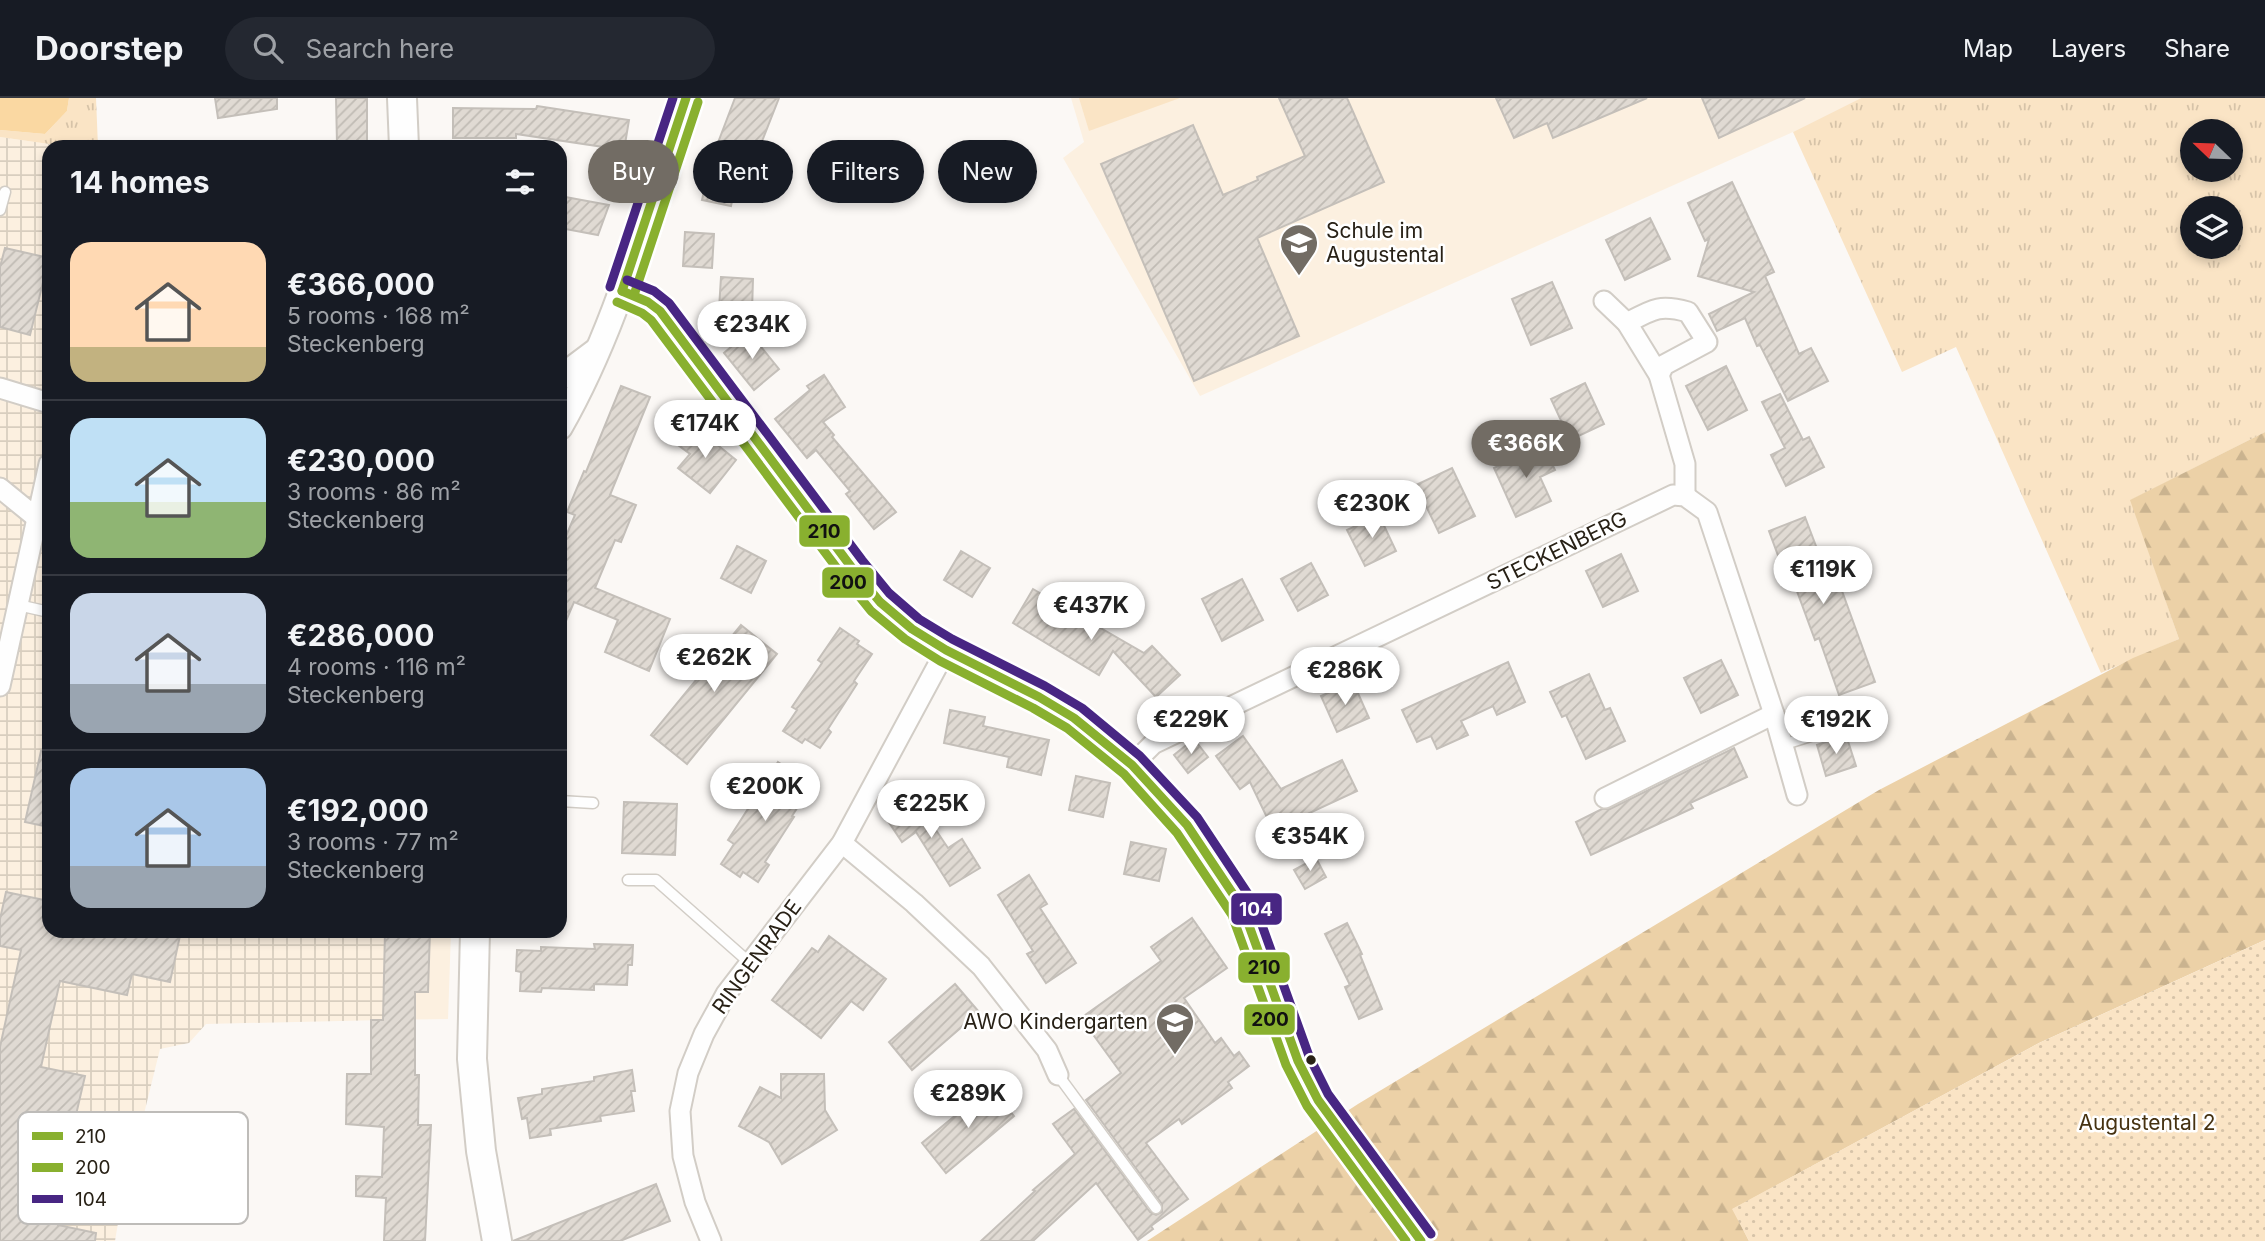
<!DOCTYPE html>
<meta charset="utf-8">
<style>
body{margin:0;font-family:Inter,sans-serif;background:#242831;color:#f1f3f6;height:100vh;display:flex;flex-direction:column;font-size:26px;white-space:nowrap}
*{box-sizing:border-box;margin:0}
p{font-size:23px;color:#9ea1a6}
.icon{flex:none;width:38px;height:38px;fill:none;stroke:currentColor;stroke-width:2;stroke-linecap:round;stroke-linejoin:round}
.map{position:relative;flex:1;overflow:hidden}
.panel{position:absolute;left:42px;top:42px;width:525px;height:798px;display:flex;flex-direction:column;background:#171b24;border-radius:21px;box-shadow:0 4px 10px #0003}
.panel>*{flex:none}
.hud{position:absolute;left:588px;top:42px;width:665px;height:63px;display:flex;gap:14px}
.needle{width:46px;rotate:293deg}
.fabs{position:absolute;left:2180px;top:21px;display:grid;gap:14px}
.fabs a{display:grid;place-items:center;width:63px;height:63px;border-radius:50%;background:#171b24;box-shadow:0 4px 10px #0003;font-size:35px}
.price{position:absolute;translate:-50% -60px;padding:0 16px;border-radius:24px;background:#fff;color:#222;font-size:23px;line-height:46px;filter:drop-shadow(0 2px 4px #0008)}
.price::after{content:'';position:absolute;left:50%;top:42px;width:21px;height:16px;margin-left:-10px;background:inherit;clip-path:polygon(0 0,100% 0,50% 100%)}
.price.current{background:#726c64;color:#fff}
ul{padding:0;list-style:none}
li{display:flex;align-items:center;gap:21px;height:175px;padding:0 28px}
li+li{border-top:2px solid #363941}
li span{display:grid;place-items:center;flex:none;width:196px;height:140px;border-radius:21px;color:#555}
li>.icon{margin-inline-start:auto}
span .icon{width:84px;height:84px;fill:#fffc;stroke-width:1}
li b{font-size:30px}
h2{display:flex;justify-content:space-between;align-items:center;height:84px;padding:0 28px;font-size:30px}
.tag{padding:0 24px;border-radius:32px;background:#171b24;box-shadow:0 4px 10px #0003;font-size:24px;line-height:63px}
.tag.current{background:#726c64;color:#fff}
header{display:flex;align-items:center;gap:42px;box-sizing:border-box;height:98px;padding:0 35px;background:#171b24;border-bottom:2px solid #363941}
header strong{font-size:33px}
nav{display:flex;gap:38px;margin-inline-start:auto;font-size:24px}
.search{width:490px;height:63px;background:#242831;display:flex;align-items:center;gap:18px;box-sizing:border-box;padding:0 24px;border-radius:38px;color:#9ea1a6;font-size:26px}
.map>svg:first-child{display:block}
.built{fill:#fcf0e0}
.industrial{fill:url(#industrial-grid)}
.grass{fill:url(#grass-tufts);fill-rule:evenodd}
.forest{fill:url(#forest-firs)}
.park{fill:#fae4c5}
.garden{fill:url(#garden-dots)}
.water{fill:#fad8a2}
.building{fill:url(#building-hatch);stroke:#c4bfb9;stroke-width:2}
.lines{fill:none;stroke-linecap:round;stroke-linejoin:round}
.service-casing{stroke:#d2cdc6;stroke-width:13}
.minor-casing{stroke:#d2cdc6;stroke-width:23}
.tertiary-casing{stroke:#d2cdc6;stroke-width:28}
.secondary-casing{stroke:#d2cdc6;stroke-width:32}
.service{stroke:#fefefe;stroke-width:10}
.minor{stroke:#fefefe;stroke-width:19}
.tertiary{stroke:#fefefe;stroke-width:24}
.secondary{stroke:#fefefe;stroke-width:28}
.bus-1-casing{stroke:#fff;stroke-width:14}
.bus-2-casing{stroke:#fff;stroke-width:14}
.bus-3-casing{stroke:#fff;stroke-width:14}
.bus-1{stroke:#89b02f;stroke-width:9}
.bus-2{stroke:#89b02f;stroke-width:9}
.bus-3{stroke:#482683;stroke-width:9}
.bus-dot{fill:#282116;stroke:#fff;stroke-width:2.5}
.labels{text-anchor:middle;stroke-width:5;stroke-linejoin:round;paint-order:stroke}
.poi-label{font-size:21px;fill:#282116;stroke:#fff;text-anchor:start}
.street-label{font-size:21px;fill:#282116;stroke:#fff}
.park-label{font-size:21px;fill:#463211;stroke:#fff}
.key{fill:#fff;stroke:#bebcb9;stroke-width:2}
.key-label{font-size:19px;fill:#282116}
.line-badge{stroke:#fff;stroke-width:2.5}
.badge-label{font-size:19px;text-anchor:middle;font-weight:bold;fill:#fff}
.pale-badge-label{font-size:19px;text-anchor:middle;font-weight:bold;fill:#111}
</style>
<header>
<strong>Doorstep</strong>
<div class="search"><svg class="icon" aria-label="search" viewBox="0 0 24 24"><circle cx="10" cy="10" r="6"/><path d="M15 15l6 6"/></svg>Search here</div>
<nav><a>Map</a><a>Layers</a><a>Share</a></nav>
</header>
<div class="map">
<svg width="2265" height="1143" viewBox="0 0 2265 1143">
<defs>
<pattern id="industrial-grid" width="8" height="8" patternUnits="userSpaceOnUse" patternTransform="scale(1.75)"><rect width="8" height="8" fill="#fcf0e0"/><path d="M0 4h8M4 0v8" fill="none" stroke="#d8cebf"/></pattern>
<pattern id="grass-tufts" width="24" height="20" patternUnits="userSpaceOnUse" patternTransform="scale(1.75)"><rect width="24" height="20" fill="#fae4c5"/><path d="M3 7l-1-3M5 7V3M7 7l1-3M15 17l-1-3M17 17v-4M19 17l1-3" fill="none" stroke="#d6c3a8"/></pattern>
<pattern id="forest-firs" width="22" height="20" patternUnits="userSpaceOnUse" patternTransform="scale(1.75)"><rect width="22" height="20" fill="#ecd1a7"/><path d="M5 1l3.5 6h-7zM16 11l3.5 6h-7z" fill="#cab38f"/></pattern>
<pattern id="garden-dots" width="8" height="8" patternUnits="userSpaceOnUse" patternTransform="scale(1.75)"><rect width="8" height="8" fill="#fae4c5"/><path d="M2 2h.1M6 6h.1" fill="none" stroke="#d6c3a8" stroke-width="1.8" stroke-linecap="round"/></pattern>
<pattern id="building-hatch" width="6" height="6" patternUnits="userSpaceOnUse" patternTransform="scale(1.75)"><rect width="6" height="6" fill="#e0dad3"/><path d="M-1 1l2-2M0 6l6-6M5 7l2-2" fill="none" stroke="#c0bbb4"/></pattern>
</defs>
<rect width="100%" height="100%" fill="#fbf8f5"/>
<!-- built -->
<g class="built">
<path d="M1071 0H1861L1793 34 1200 298 1063 60 1084 44Z"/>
<path d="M385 833H451L448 921 383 922Z"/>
</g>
<!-- industrial -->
<path class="industrial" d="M0 39 70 49H49V833H385L383 922 206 926 189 945 160 951 120 1113 115 1143H0Z"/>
<!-- grass -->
<g class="grass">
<path d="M69 0H96L98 49H70L0 39V32L45 36 67 13Z"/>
<path d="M1861 0H2265V334L2131 402 2179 541 2101 575 1956 249 1902 274 1793 34ZM2193 33H2231V72H2193ZM2193 110H2231V149H2193Z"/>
</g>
<!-- forest -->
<path class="forest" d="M2265 334V842L2039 945 1733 1111 1749 1143H1147L1358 1006 1879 692 2133 560 2179 541 2130 402Z"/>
<!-- park -->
<path class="park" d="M1079 0H1180L1089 33Z"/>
<!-- garden -->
<path class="garden" d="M2265 842V1143H1749L1732 1111 2039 945Z"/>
<!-- water -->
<path class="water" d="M0 0H69L67 13 45 36 0 32Z"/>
<!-- building -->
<g class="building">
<path d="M215 0H277V11L218 20Z"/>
<path d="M336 0H367V45H337Z"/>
<path d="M735 0H779L757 56 743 51 731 108 702 102 711 63Z"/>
<path d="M1279 0H1347L1384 84 1257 140 1299 238 1194 283 1101 66 1193 27 1223 97 1258 82 1257 79 1305 58Z"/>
<path d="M1496 0H1647L1553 40 1547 25 1514 40Z"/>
<path d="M1702 0H1805L1719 40Z"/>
<path d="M537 8 629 22 624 52 516 36V40H453V10L536 11Z"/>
<path d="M1732 84 1774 174 1765 178 1799 256 1811 250 1828 283 1788 303 1760 247 1757 248 1745 220 1717 233 1709 216 1754 194 1698 178 1709 141 1705 143 1688 105Z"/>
<path d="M560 98 609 107 598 137 560 130Z"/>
<path d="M1650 120 1670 161 1625 182 1606 142Z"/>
<path d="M685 134 714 136 712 170 683 168Z"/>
<path d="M5 150 49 160 30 237 0 229V169Z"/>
<path d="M721 179 753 181 752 213 719 211Z"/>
<path d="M1552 184 1572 230 1531 247 1512 201Z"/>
<path d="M749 234 779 271 754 292 724 255Z"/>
<path d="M1726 268 1747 312 1708 332 1686 288Z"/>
<path d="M824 277 845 309 823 324 834 337 832 339 896 414 874 431 846 396 850 393 816 352 807 360 775 321 810 292 807 288Z"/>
<path d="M1585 285 1604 326 1570 342 1551 301Z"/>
<path d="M621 288 650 299 610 397 636 407 621 444 615 442 595 490 670 521 649 573 605 554 618 522 574 504 560 537V452L575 417 567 414 584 373 586 374Z"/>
<path d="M1780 296 1803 342 1809 339 1824 369 1786 388 1771 357 1785 350 1762 304Z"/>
<path d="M694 328 736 362 710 395 678 370 690 356 678 347Z"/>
<path d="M1543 347 1555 372 1540 379 1551 403 1516 419 1494 370Z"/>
<path d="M1452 370 1475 418 1439 435 1416 387Z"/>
<path d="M1379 417 1396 453 1365 468 1347 432Z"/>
<path d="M1805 419 1830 485 1838 482 1875 584 1839 597 1819 540 1815 542 1791 477 1786 479 1769 433Z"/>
<path d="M737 448 766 463 751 495 721 480Z"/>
<path d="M961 453 990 470 972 499 944 482Z"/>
<path d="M1621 456 1638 493 1603 509 1586 473Z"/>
<path d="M1311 465 1328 497 1298 513 1281 481Z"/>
<path d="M1242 481 1263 522 1222 543 1202 501Z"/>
<path d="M1033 491 1144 555 1152 548 1180 577 1156 599 1113 553 1099 577 1013 525Z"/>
<path d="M741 527 777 556 687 666 651 637Z"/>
<path d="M840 530 859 543 857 546 872 556 854 583 857 586 828 631 831 634 820 650 805 641 802 645 783 633 797 612 792 609 822 565 818 562Z"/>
<path d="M1721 562 1738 597 1701 615 1684 580Z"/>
<path d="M1508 564 1525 604 1497 617 1493 608 1461 623 1468 637 1437 651 1431 638 1417 644 1402 612Z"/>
<path d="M1589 576 1605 612 1610 610 1625 643 1586 661 1566 617 1562 619 1550 594Z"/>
<path d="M1353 584 1369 620 1337 634 1321 598Z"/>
<path d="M950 612 985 619 983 628 1049 642 1041 677 1007 669 1009 659 944 645Z"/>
<path d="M1846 637 1856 668 1826 678 1817 647Z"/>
<path d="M1243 638 1281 691 1342 662 1357 693 1273 732 1250 684 1240 691 1216 658Z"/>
<path d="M1194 641 1208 659 1188 675 1174 657Z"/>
<path d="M1734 650 1747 679 1690 705 1693 710 1591 757 1576 724 1602 711H1610Z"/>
<path d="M41 653 49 654V729L25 724Z"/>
<path d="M778 664 797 677 795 680 810 690 792 718 794 719 765 764 769 767 758 784 743 774 740 779 721 766 734 746 728 742Z"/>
<path d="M1076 678 1110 685 1103 719 1069 712Z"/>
<path d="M911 695 948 750 962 741 980 770 950 788 916 734 902 744 882 714Z"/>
<path d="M624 704 677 706 675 757 622 755Z"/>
<path d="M1131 744 1166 751 1159 783 1124 776Z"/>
<path d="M1316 760 1326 779 1305 791 1294 772Z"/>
<path d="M1029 777 1047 806 1040 810 1076 865 1046 885 1027 856 1033 853 998 797Z"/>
<path d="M6 794 49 803V833H181L170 884 132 876 127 897 60 883 41 969 85 978 75 1021 117 1030 103 1097 65 1089 58 1127 96 1135 95 1143H0V949L21 852 0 848V821Z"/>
<path d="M1192 820 1227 870 1184 900 1215 945 1221 940 1234 958 1239 954 1249 968 1228 984 1232 990 1182 1026 1179 1021 1146 1045 1188 1101 1151 1128 1153 1131 1138 1142 1096 1085 1033 1143H981L1035 1093 1033 1092 1075 1056 1053 1026 1074 1011 1150 1114 1156 1117 1162 1114V1106L1086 1002 1121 975 1081 920 1161 863 1151 849Z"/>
<path d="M1347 825 1362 856 1360 857 1382 911 1359 921 1345 889 1350 887 1325 836Z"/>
<path d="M385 833H430L428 894H415V977H419L418 1027H431L425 1143H384L386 1100 356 1098V1078L382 1079 384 1029 346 1026 347 976H371V922H383Z"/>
<path d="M829 838 886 881 863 912 851 903 821 940 772 902 812 850 818 854Z"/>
<path d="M594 846 633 847 632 867H628L627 887 594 886V892L542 890 541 894 520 893 521 874 516 873 517 852 541 853V849L595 851Z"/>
<path d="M955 886 979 914 912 972 889 944Z"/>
<path d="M632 972 635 993H631L634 1013 600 1018 601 1023 550 1031 551 1037 530 1040 527 1020 522 1021 518 1000 542 996V991L594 983V979Z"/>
<path d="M781 976H824L825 1012 837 1032 782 1066 769 1044 739 1028 760 989 781 1000Z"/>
<path d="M990 989 1014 1018 946 1075 922 1045Z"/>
<path d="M656 1086 670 1123 620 1143H513Z"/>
</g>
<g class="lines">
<defs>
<g id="service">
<path d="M0 112 5 94"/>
<path d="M18 507 49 514"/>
<path d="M1782 647 1842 628"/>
<path d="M560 703 593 705"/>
<path d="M628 782H656L750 865"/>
<path d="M1058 977 1156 1110"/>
</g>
<g id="minor">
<path d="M622 193 648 204 660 213 852 470 880 504 912 531 946 552 1039 599 1074 620 1132 667 1187 727 1243 811 1298 963 1318 1002 1421 1143"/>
<path d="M1604 203 1627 225 1659 277 1685 366V398"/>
<path d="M1627 225C1653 211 1660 206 1688 214L1707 244 1664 267 1659 277"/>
<path d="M0 290 49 305"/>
<path d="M0 390 38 421"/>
<path d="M0 588 49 366"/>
<path d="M1132 667 1153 646 1673 397 1685 398 1707 414 1774 616 1797 697"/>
<path d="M1605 700 1774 616"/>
<path d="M842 745 914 805 981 868 1047 952 1058 977"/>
<path d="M711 1143 695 1104 683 1058 680 1013 688 975 704 936 726 896 842 745 946 552"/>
</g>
<g id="tertiary">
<path d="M560 280 596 253"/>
<path d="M560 329C619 226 647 110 686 0"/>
</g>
<g id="secondary">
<path d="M402 0 404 49"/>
<path d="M475 833 472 961 481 1053 497 1143"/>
</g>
</defs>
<!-- service casing -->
<use href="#service" class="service-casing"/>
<!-- minor casing -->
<use href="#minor" class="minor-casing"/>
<!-- tertiary casing -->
<use href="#tertiary" class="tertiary-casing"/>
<!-- secondary casing -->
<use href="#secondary" class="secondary-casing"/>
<!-- service -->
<use href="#service" class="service"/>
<!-- minor -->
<use href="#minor" class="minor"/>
<!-- tertiary -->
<use href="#tertiary" class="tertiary"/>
<!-- secondary -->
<use href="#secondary" class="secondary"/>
<defs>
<g id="bus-1">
<path d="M622 193 648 204 660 213 852 470 880 504 912 531 946 552 1039 599 1074 620 1132 667 1187 727 1243 811 1298 963 1318 1002 1421 1143"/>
<path d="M622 193 686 0"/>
</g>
<g id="bus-2">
<path d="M634 197 698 4"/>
<path d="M617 204 642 215 651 222 842 477 871 513 905 541 940 563 1033 610 1067 630 1124 676 1177 735 1232 817 1286 967 1307 1008 1406 1143"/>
</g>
<g id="bus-3">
<path d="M627 182 654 193 669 205 862 462 889 495 919 521 952 541 1045 588 1082 610 1140 658 1197 719 1254 805 1309 958 1328 996 1431 1136"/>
<path d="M610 189 673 0"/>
</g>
</defs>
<!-- bus-1 casing -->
<use href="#bus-1" class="bus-1-casing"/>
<!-- bus-2 casing -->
<use href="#bus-2" class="bus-2-casing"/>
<!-- bus-3 casing -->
<use href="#bus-3" class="bus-3-casing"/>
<!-- bus-1 -->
<use href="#bus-1" class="bus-1"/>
<!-- bus-2 -->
<use href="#bus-2" class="bus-2"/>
<!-- bus-3 -->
<use href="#bus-3" class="bus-3"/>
</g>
<!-- icons -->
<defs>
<symbol id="school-pin" viewBox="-11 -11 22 30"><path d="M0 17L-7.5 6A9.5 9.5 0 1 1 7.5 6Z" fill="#726c64" stroke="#fff"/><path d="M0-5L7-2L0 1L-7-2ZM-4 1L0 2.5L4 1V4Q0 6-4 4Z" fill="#fff"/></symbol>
</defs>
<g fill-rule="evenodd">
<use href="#school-pin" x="1277" y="123" width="44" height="60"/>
<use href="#school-pin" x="1153" y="902" width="44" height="60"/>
</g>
<!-- markers -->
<circle class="bus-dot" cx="1311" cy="962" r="6"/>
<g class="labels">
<!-- poi labels -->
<g class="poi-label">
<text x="1326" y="140">Schule im<tspan x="1326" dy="24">Augustental</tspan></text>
<text x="1148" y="931" text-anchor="end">AWO Kindergarten</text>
</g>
<!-- street labels -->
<g class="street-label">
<text transform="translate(1557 453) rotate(-26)" y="7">STECKENBERG</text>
<text transform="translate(757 859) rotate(-54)" y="7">RINGENRADE</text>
</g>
<!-- park labels -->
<g class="park-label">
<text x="2147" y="1032">Augustental 2</text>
</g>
</g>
<!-- legend -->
<rect x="18" y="1014" width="230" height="112" rx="10" class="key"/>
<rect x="32" y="1034" width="31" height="8" fill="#89b02f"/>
<rect x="32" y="1065" width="31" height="9" fill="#89b02f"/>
<rect x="32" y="1097" width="31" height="8" fill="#482683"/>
<g class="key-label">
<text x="75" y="1045">210</text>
<text x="75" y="1076">200</text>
<text x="75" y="1108">104</text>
</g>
<g class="line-badge">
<rect x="798" y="416" width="53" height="34" rx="7" fill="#89b02f"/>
<rect x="821" y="468" width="54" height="33" rx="7" fill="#89b02f"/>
<rect x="1230" y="794" width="53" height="34" rx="7" fill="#482683"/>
<rect x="1237" y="853" width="54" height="33" rx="7" fill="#89b02f"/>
<rect x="1243" y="905" width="53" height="33" rx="7" fill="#89b02f"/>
</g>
<g class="badge-label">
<text x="1256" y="818">104</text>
</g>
<g class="pale-badge-label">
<text x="824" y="440">210</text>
<text x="848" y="491">200</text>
<text x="1264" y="876">210</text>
<text x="1270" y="928">200</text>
</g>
</svg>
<div class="fabs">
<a><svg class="needle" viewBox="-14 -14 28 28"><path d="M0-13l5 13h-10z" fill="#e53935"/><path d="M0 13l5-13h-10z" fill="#9ea1a6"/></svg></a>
<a><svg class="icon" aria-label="layers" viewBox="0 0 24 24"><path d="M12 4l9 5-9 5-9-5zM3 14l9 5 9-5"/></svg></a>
</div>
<b class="price" style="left:752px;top:263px">€234K</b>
<b class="price" style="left:705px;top:362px">€174K</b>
<b class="price current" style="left:1526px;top:382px">€366K</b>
<b class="price" style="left:1372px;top:442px">€230K</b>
<b class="price" style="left:1823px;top:508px">€119K</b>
<b class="price" style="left:1091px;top:544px">€437K</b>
<b class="price" style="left:714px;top:596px">€262K</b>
<b class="price" style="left:1345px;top:609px">€286K</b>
<b class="price" style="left:1191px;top:658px">€229K</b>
<b class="price" style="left:1836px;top:658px">€192K</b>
<b class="price" style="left:765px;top:725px">€200K</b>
<b class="price" style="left:931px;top:742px">€225K</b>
<b class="price" style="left:1310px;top:775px">€354K</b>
<b class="price" style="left:968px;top:1032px">€289K</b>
<div class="hud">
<a class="tag current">Buy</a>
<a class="tag">Rent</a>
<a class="tag">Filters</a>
<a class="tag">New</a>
</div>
<section class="panel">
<h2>14 homes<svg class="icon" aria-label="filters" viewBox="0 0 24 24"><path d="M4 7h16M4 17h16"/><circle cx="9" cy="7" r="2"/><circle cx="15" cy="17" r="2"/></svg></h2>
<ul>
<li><span style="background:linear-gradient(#ffd9b3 75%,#c2b280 0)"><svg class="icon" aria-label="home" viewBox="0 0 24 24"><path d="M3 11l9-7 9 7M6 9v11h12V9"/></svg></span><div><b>€366,000</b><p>5 rooms · 168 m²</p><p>Steckenberg</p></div></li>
<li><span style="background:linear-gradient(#bfe0f5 60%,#8fb573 0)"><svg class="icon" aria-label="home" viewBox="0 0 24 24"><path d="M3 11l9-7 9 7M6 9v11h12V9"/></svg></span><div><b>€230,000</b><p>3 rooms · 86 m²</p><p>Steckenberg</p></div></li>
<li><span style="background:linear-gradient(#c9d6e8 65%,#9aa5b1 0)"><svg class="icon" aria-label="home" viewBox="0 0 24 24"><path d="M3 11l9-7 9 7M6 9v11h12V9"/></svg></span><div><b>€286,000</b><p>4 rooms · 116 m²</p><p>Steckenberg</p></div></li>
<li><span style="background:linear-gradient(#a9c7e8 70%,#9aa5b1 0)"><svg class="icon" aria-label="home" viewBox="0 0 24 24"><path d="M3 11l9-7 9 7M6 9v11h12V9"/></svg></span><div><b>€192,000</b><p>3 rooms · 77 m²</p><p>Steckenberg</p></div></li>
</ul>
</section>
</div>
